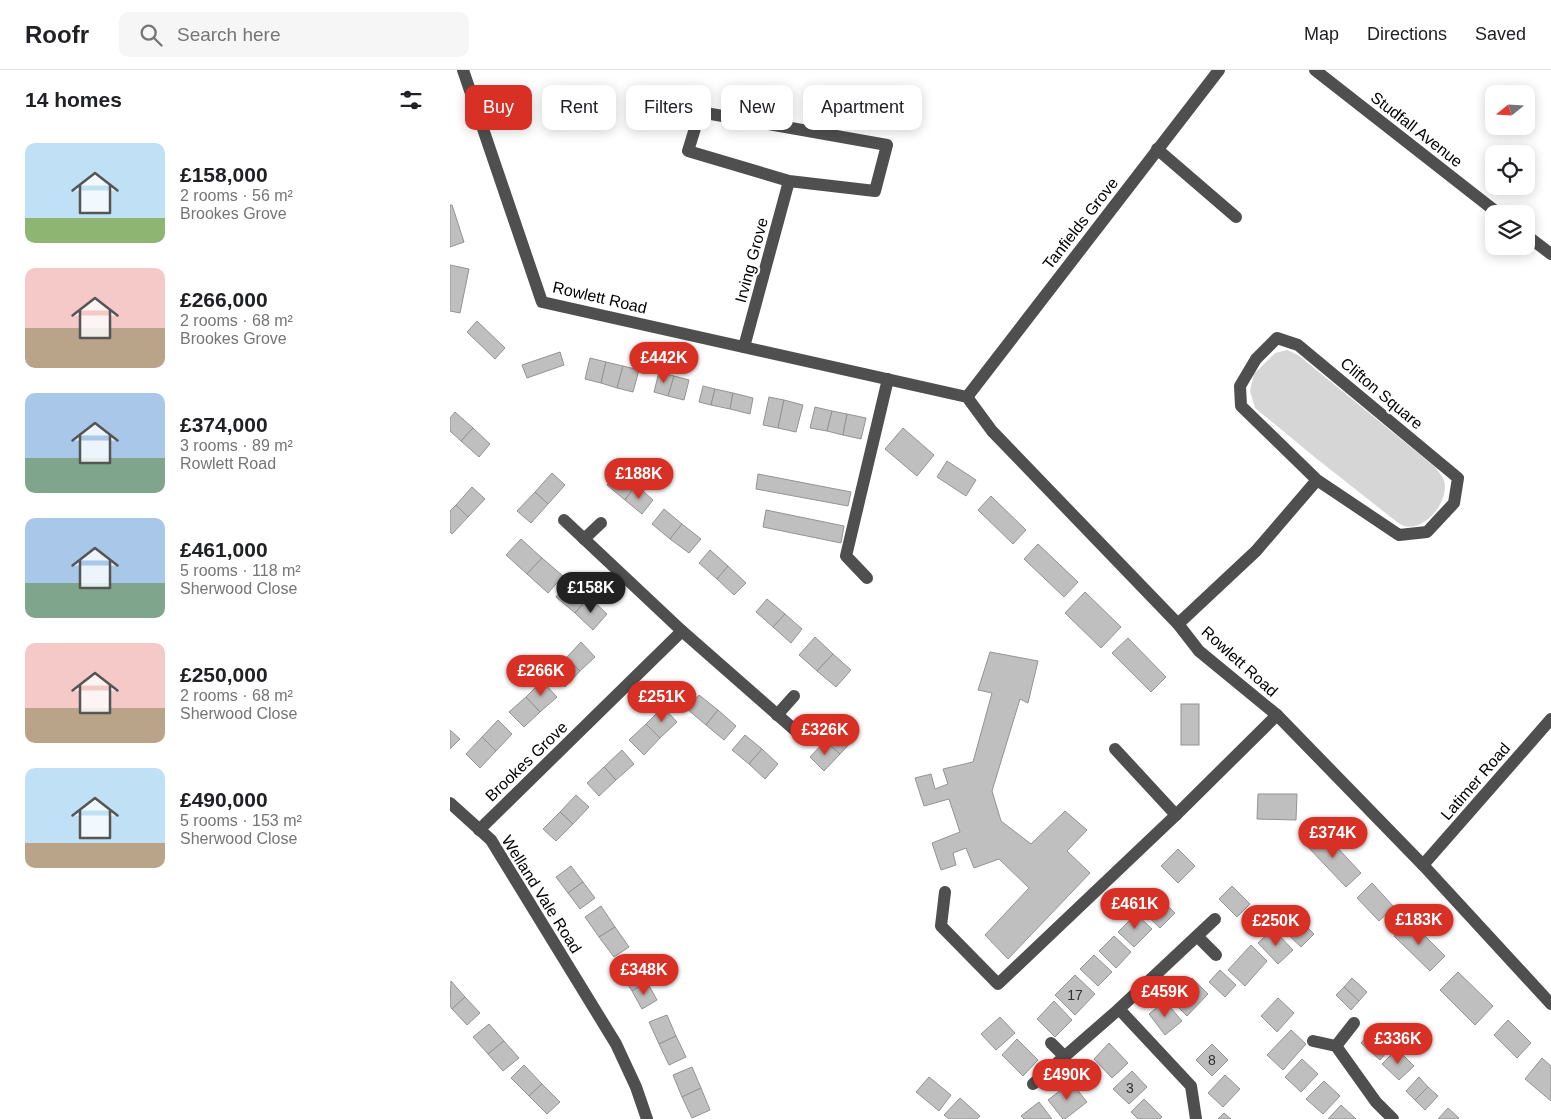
<!DOCTYPE html>
<meta charset="utf-8">
<style>
body{margin:0;font-family:Helvetica,sans-serif;background:#f6f6f6;color:#202124;height:100vh;display:flex;flex-direction:column;font-size:19px;white-space:nowrap}
*{box-sizing:border-box;margin:0}
p{font-size:16px;color:#757577}
.icon{flex:none;width:28px;height:28px;fill:none;stroke:currentColor;stroke-width:2;stroke-linecap:round;stroke-linejoin:round}
.map{position:relative;flex:1;overflow:hidden}
.sheet{display:flex;flex-direction:column;background:#fff;width:450px}
.sheet>*{flex:none}
.banner{position:absolute;left:15px;top:15px;width:475px;height:45px;display:flex;gap:10px}
.needle{width:32px;rotate:252deg}
.controls{position:absolute;left:1035px;top:15px;display:grid;gap:10px}
.controls a{display:grid;place-items:center;width:50px;height:50px;border-radius:10px;background:#fff;box-shadow:0 2px 12px #0003;font-size:25px}
.price{position:absolute;translate:-50% -42px;padding:0 11px;border-radius:18px;background:#d93025;color:#fff;font-size:16px;line-height:32px;filter:drop-shadow(0 1px 2px #0008)}
.price::after{content:'';position:absolute;left:50%;top:30px;width:15px;height:11px;margin-left:-8px;background:inherit;clip-path:polygon(0 0,100% 0,50% 100%)}
.price.on{background:#222;color:#fff}
ul{padding:0;list-style:none}
li{display:flex;align-items:center;gap:15px;height:125px;padding:0 25px}
li span{display:grid;place-items:center;flex:none;width:140px;height:100px;border-radius:10px;color:#555}
li>.icon{margin-inline-start:auto}
span .icon{width:60px;height:60px;fill:#fffc;stroke-width:1}
li b{font-size:21px}
h2{display:flex;justify-content:space-between;align-items:center;height:60px;padding:0 25px;font-size:21px}
.chip{padding:0 18px;border-radius:10px;background:#fff;box-shadow:0 2px 12px #0003;font-size:18px;line-height:45px}
.chip.on{background:#d93025;color:#fff}
header{display:flex;align-items:center;gap:30px;box-sizing:border-box;height:70px;padding:0 25px;background:#fff;border-bottom:1px solid #e0e0e0}
header strong{font-size:24px}
nav{display:flex;gap:28px;margin-inline-start:auto;font-size:18px}
.search{width:350px;height:45px;background:#f6f6f6;display:flex;align-items:center;gap:12px;box-sizing:border-box;padding:0 18px;border-radius:10px;color:#757577;font-size:19px}
main{display:flex;flex:1;min-height:0}
.map>svg:first-child{display:block}
.green{fill:#d6d6d6}
.building{fill:#bfbfbf;stroke:#939393}
.lines{fill:none;stroke-linecap:round;stroke-linejoin:round}
.minor{stroke:#4f4f4f;stroke-width:12}
.labels{text-anchor:middle;stroke-width:5;stroke-linejoin:round;paint-order:stroke}
.number-label{font-size:14px;fill:#303030}
.street-label{font-size:16px;fill:#000;stroke:#fff}
</style>
<header>
<strong>Roofr</strong>
<div class="search"><svg class="icon" aria-label="search" viewBox="0 0 24 24"><circle cx="10" cy="10" r="6"/><path d="M15 15l6 6"/></svg>Search here</div>
<nav><a>Map</a><a>Directions</a><a>Saved</a></nav>
</header>
<main>
<section class="sheet">
<h2>14 homes<svg class="icon" aria-label="filters" viewBox="0 0 24 24"><path d="M4 7h16M4 17h16"/><circle cx="9" cy="7" r="2"/><circle cx="15" cy="17" r="2"/></svg></h2>
<ul>
<li><span style="background:linear-gradient(#bfe0f5 75%,#8fb573 0)"><svg class="icon" aria-label="home" viewBox="0 0 24 24"><path d="M3 11l9-7 9 7M6 9v11h12V9"/></svg></span><div><b>£158,000</b><p>2 rooms · 56 m²</p><p>Brookes Grove</p></div></li>
<li><span style="background:linear-gradient(#f6c9c9 60%,#b9a48a 0)"><svg class="icon" aria-label="home" viewBox="0 0 24 24"><path d="M3 11l9-7 9 7M6 9v11h12V9"/></svg></span><div><b>£266,000</b><p>2 rooms · 68 m²</p><p>Brookes Grove</p></div></li>
<li><span style="background:linear-gradient(#a9c7e8 65%,#7fa58c 0)"><svg class="icon" aria-label="home" viewBox="0 0 24 24"><path d="M3 11l9-7 9 7M6 9v11h12V9"/></svg></span><div><b>£374,000</b><p>3 rooms · 89 m²</p><p>Rowlett Road</p></div></li>
<li><span style="background:linear-gradient(#a9c7e8 65%,#7fa58c 0)"><svg class="icon" aria-label="home" viewBox="0 0 24 24"><path d="M3 11l9-7 9 7M6 9v11h12V9"/></svg></span><div><b>£461,000</b><p>5 rooms · 118 m²</p><p>Sherwood Close</p></div></li>
<li><span style="background:linear-gradient(#f6c9c9 65%,#b9a48a 0)"><svg class="icon" aria-label="home" viewBox="0 0 24 24"><path d="M3 11l9-7 9 7M6 9v11h12V9"/></svg></span><div><b>£250,000</b><p>2 rooms · 68 m²</p><p>Sherwood Close</p></div></li>
<li><span style="background:linear-gradient(#bfe0f5 75%,#b9a48a 0)"><svg class="icon" aria-label="home" viewBox="0 0 24 24"><path d="M3 11l9-7 9 7M6 9v11h12V9"/></svg></span><div><b>£490,000</b><p>5 rooms · 153 m²</p><p>Sherwood Close</p></div></li>
</ul>
</section>
<div class="map">
<svg width="1101" height="1049" viewBox="0 0 1101 1049">
<rect width="100%" height="100%" fill="#fff"/>
<!-- green -->
<path class="green" d="M837 280 848 285 985 397C988 401 992 406 994 410 1000 431 975 462 954 456 951 455 949 453 947 452L867 389 805 338 800 321 804 304 825 283Z"/>
<!-- building -->
<g class="building">
<path d="M0 135H2L14 172 0 177Z"/>
<path d="M0 195 19 199 10 243 0 241Z"/>
<path d="M27 251 55 278 45 289 17 262Z"/>
<path d="M110 282 114 295 77 308 72 295Z"/>
<path d="M140 288 156 292 151 313 135 309Z"/>
<path d="M156 292 173 296 167 318 151 313Z"/>
<path d="M173 296 189 300 183 322 167 318Z"/>
<path d="M209 302 224 306 218 326 204 322Z"/>
<path d="M224 306 239 310 234 330 218 326Z"/>
<path d="M253 316 265 319 261 335 249 332Z"/>
<path d="M265 319 283 323 280 339 261 335Z"/>
<path d="M283 323 303 328 300 344 280 339Z"/>
<path d="M319 327 334 330 328 358 313 355Z"/>
<path d="M334 330 353 335 346 362 328 358Z"/>
<path d="M365 337 382 341 377 361 360 358Z"/>
<path d="M382 341 397 344 393 365 377 361Z"/>
<path d="M5 342 23 358 11 371 0 361V348Z"/>
<path d="M397 344 416 348 411 369 393 365Z"/>
<path d="M23 358 40 374 29 387 11 371Z"/>
<path d="M453 358 484 385 467 406 435 379Z"/>
<path d="M497 391 526 410 516 426 487 407Z"/>
<path d="M169 401 186 415 175 430 157 415Z"/>
<path d="M102 403 115 415 98 434 85 422Z"/>
<path d="M308 404 401 422 398 436 306 419Z"/>
<path d="M186 415 203 430 192 444 175 430Z"/>
<path d="M22 417 35 429 18 447 6 435Z"/>
<path d="M85 422 98 434 81 453 67 441Z"/>
<path d="M541 426 576 460 563 474 528 440Z"/>
<path d="M6 435 18 447 2 464 0 462V441Z"/>
<path d="M214 439 232 454 220 469 202 454Z"/>
<path d="M316 440 394 456 391 473 313 457Z"/>
<path d="M232 454 251 469 239 483 220 469Z"/>
<path d="M71 469 92 488 77 504 56 485Z"/>
<path d="M588 474 628 512 614 527 574 489Z"/>
<path d="M260 480 278 496 267 509 249 493Z"/>
<path d="M92 488 113 506 98 523 77 504Z"/>
<path d="M278 496 296 513 284 525 267 509Z"/>
<path d="M120 511 139 527 125 543 106 527Z"/>
<path d="M635 522 671 557 651 578 615 543Z"/>
<path d="M139 527 157 544 143 560 125 543Z"/>
<path d="M317 529 335 544 323 557 306 542Z"/>
<path d="M335 544 352 559 341 573 323 557Z"/>
<path d="M365 567 383 584 367 601 349 585Z"/>
<path d="M678 568 716 607 701 622 662 583Z"/>
<path d="M131 572 145 587 130 601 116 588Z"/>
<path d="M540 582 588 591 578 633 570 629 542 721 551 751 581 774 615 741 637 760 617 781 640 803 558 889 535 865 579 818 549 789 524 798 516 778 503 783 506 795 491 800 482 773 510 762 499 729 474 736 465 708 481 704 485 719 498 714 493 699 523 692 542 623 528 620Z"/>
<path d="M383 584 401 600 386 617 367 601Z"/>
<path d="M116 588 130 601 115 617 101 603Z"/>
<path d="M92 611 107 627 90 642 76 627Z"/>
<path d="M249 625 268 640 256 655 237 639Z"/>
<path d="M76 627 90 642 74 657 59 642Z"/>
<rect x="731" y="634" width="18" height="41"/>
<path d="M213 637 227 652 210 668 196 654Z"/>
<path d="M268 640 286 656 274 670 256 655Z"/>
<path d="M48 650 62 664 46 681 32 667Z"/>
<path d="M196 654 210 668 194 685 179 670Z"/>
<path d="M391 654 406 667 390 684 375 671Z"/>
<path d="M0 660 10 669 0 679Z"/>
<path d="M295 665 312 679 299 694 282 680Z"/>
<path d="M32 667 46 681 30 698 16 684Z"/>
<path d="M375 671 390 684 374 701 360 687Z"/>
<path d="M312 679 328 694 315 709 299 694Z"/>
<path d="M172 680 184 694 166 710 154 697Z"/>
<path d="M154 697 166 710 149 726 137 713Z"/>
<path d="M808 724H847L846 750 807 749Z"/>
<path d="M126 725 139 737 123 754 110 742Z"/>
<path d="M110 742 123 754 106 771 93 759Z"/>
<path d="M871 760 911 803 896 817 856 775Z"/>
<path d="M728 779 745 796 728 813 711 796Z"/>
<path d="M121 796 133 812 118 823 106 807Z"/>
<path d="M133 812 145 828 130 839 118 823Z"/>
<path d="M922 813 944 837 929 851 907 828Z"/>
<path d="M782 816 800 834 787 847 769 829Z"/>
<path d="M707 826 725 843 710 858 692 841Z"/>
<path d="M151 836 165 857 149 867 135 847Z"/>
<path d="M686 844 702 859 684 877 668 862Z"/>
<path d="M844 844 864 864 851 877 830 857Z"/>
<path d="M959 850 995 886 980 901 944 866Z"/>
<path d="M165 857 179 877 164 887 149 867Z"/>
<path d="M823 859 843 880 828 894 808 873Z"/>
<path d="M664 866 681 882 666 898 649 881Z"/>
<path d="M801 875 817 891 795 916 778 900Z"/>
<path d="M644 885 662 902 648 916 630 899Z"/>
<path d="M186 895 197 912 182 921 171 904Z"/>
<path d="M770 900 786 915 775 927 759 912Z"/>
<path d="M1008 902 1043 936 1025 955 990 920Z"/>
<path d="M625 905 645 924 625 945 605 925Z"/>
<path d="M742 908 758 924 737 946 721 930Z"/>
<path d="M902 908 917 922 909 931 894 917Z"/>
<path d="M1 911 15 927 2 939 0 936Z"/>
<path d="M197 912 207 930 192 939 182 921Z"/>
<path d="M894 917 909 931 901 940 886 925Z"/>
<path d="M15 927 30 943 17 955 2 939Z"/>
<path d="M828 928 844 943 827 962 811 946Z"/>
<path d="M604 931 622 950 605 967 587 949Z"/>
<path d="M715 931 732 951 715 965 699 944Z"/>
<path d="M217 945 226 966 209 974 199 952Z"/>
<path d="M550 947 565 963 546 980 531 964Z"/>
<path d="M1058 950 1081 973 1067 988 1044 965Z"/>
<path d="M39 954 54 971 38 984 23 967Z"/>
<path d="M926 956 945 973 930 990 911 973Z"/>
<path d="M841 960 856 974 833 1000 817 985Z"/>
<path d="M226 966 236 987 219 995 209 974Z"/>
<path d="M567 969 588 990 573 1006 552 985Z"/>
<path d="M54 971 69 988 53 1001 38 984Z"/>
<path d="M659 973 678 993 662 1008 644 989Z"/>
<path d="M762 974 778 990 762 1006 746 990Z"/>
<path d="M947 979 964 996 949 1010 932 994Z"/>
<path d="M1092 988 1101 996V1031L1075 1009Z"/>
<path d="M852 989 868 1004 851 1022 835 1007Z"/>
<path d="M74 995 92 1014 79 1026 61 1008Z"/>
<path d="M242 997 251 1018 232 1027 223 1005Z"/>
<path d="M682 1001 697 1017 679 1034 663 1019Z"/>
<path d="M775 1005 790 1019 773 1037 758 1023Z"/>
<path d="M479 1007 501 1025 489 1041 466 1022Z"/>
<path d="M969 1007 978 1017 965 1030 956 1021Z"/>
<path d="M874 1011 890 1026 873 1044 856 1029Z"/>
<path d="M621 1012 637 1032 615 1049H613L598 1030Z"/>
<path d="M92 1014 110 1032 97 1044 79 1026Z"/>
<path d="M978 1017 988 1026 975 1040 965 1030Z"/>
<path d="M251 1018 260 1040 242 1048 232 1027Z"/>
<path d="M510 1028 530 1046 527 1049H499L494 1045Z"/>
<path d="M694 1029 712 1047 710 1049H688L681 1042Z"/>
<path d="M589 1032 602 1049H574L571 1046Z"/>
<path d="M891 1035 906 1049H878Z"/>
<path d="M998 1038 1009 1048 1008 1049H988Z"/>
<path d="M774 1043 781 1049H768Z"/>
</g>
<g class="lines">
<!-- minor -->
<g class="minor">
<path d="M13 0 92 232 517 327 542 361 728 554 749 581 827 645 973 795 1101 934"/>
<path d="M865 0 1049 144"/>
<path d="M707 79 786 147"/>
<path d="M1076 165 1101 184"/>
<path d="M294 277 339 111 238 81 250 42 437 75 425 121 339 111"/>
<path d="M517 327 769 0"/>
<path d="M114 450 232 561"/>
<path d="M134 469 151 453"/>
<path d="M417 508 396 486 438 309"/>
<path d="M728 554 806 481 867 410 949 465 977 462 1004 433 1008 408 848 275 827 268 806 289 790 316 791 336 867 410"/>
<path d="M327 645 344 626"/>
<path d="M665 679 726 745 827 645"/>
<path d="M0 733 41 770 166 974 186 1017 197 1049"/>
<path d="M29 760 232 561 347 662"/>
<path d="M973 795 1101 649"/>
<path d="M495 822 491 856 548 914 726 745"/>
<path d="M747 866 766 885"/>
<path d="M863 971 886 976 926 1032 943 1049"/>
<path d="M601 973 615 987"/>
<path d="M886 976 904 953"/>
<path d="M583 1014 669 939"/>
<path d="M746 1049 741 1016 669 939 765 849"/>
</g>
</g>
<g class="labels">
<!-- number labels -->
<g class="number-label">
<text x="625" y="930">17</text>
<text x="762" y="995">8</text>
<text x="680" y="1023">3</text>
</g>
<!-- street labels -->
<g class="street-label">
<text transform="translate(967 59) rotate(38)" y="6">Studfall Avenue</text>
<text transform="translate(630 153) rotate(-52)" y="6">Tanfields Grove</text>
<text transform="translate(301 190) rotate(-75)" y="6">Irving Grove</text>
<text transform="translate(150 227) rotate(13)" y="6">Rowlett Road</text>
<text transform="translate(932 323) rotate(40)" y="6">Clifton Square</text>
<text transform="translate(790 591) rotate(42)" y="6">Rowlett Road</text>
<text transform="translate(76 691) rotate(-44)" y="6">Brookes Grove</text>
<text transform="translate(1025 711) rotate(-49)" y="6">Latimer Road</text>
<text transform="translate(92 824) rotate(58)" y="6">Welland Vale Road</text>
</g>
</g>
</svg>
<div class="controls">
<a><svg class="needle" viewBox="-14 -14 28 28"><path d="M0-13l5 13h-10z" fill="#e53935"/><path d="M0 13l5-13h-10z" fill="#757577"/></svg></a>
<a><svg class="icon" aria-label="locate" viewBox="0 0 24 24"><circle cx="12" cy="12" r="6"/><path d="M12 2v4M12 18v4M2 12h4M18 12h4"/></svg></a>
<a><svg class="icon" aria-label="layers" viewBox="0 0 24 24"><path d="M12 4l9 5-9 5-9-5zM3 14l9 5 9-5"/></svg></a>
</div>
<b class="price" style="left:214px;top:314px">£442K</b>
<b class="price" style="left:189px;top:430px">£188K</b>
<b class="price on" style="left:141px;top:544px">£158K</b>
<b class="price" style="left:91px;top:627px">£266K</b>
<b class="price" style="left:212px;top:653px">£251K</b>
<b class="price" style="left:375px;top:686px">£326K</b>
<b class="price" style="left:883px;top:789px">£374K</b>
<b class="price" style="left:685px;top:860px">£461K</b>
<b class="price" style="left:969px;top:876px">£183K</b>
<b class="price" style="left:826px;top:877px">£250K</b>
<b class="price" style="left:194px;top:926px">£348K</b>
<b class="price" style="left:715px;top:948px">£459K</b>
<b class="price" style="left:948px;top:995px">£336K</b>
<b class="price" style="left:617px;top:1031px">£490K</b>
<div class="banner">
<a class="chip on">Buy</a>
<a class="chip">Rent</a>
<a class="chip">Filters</a>
<a class="chip">New</a>
<a class="chip">Apartment</a>
</div>
</div>
</main>
